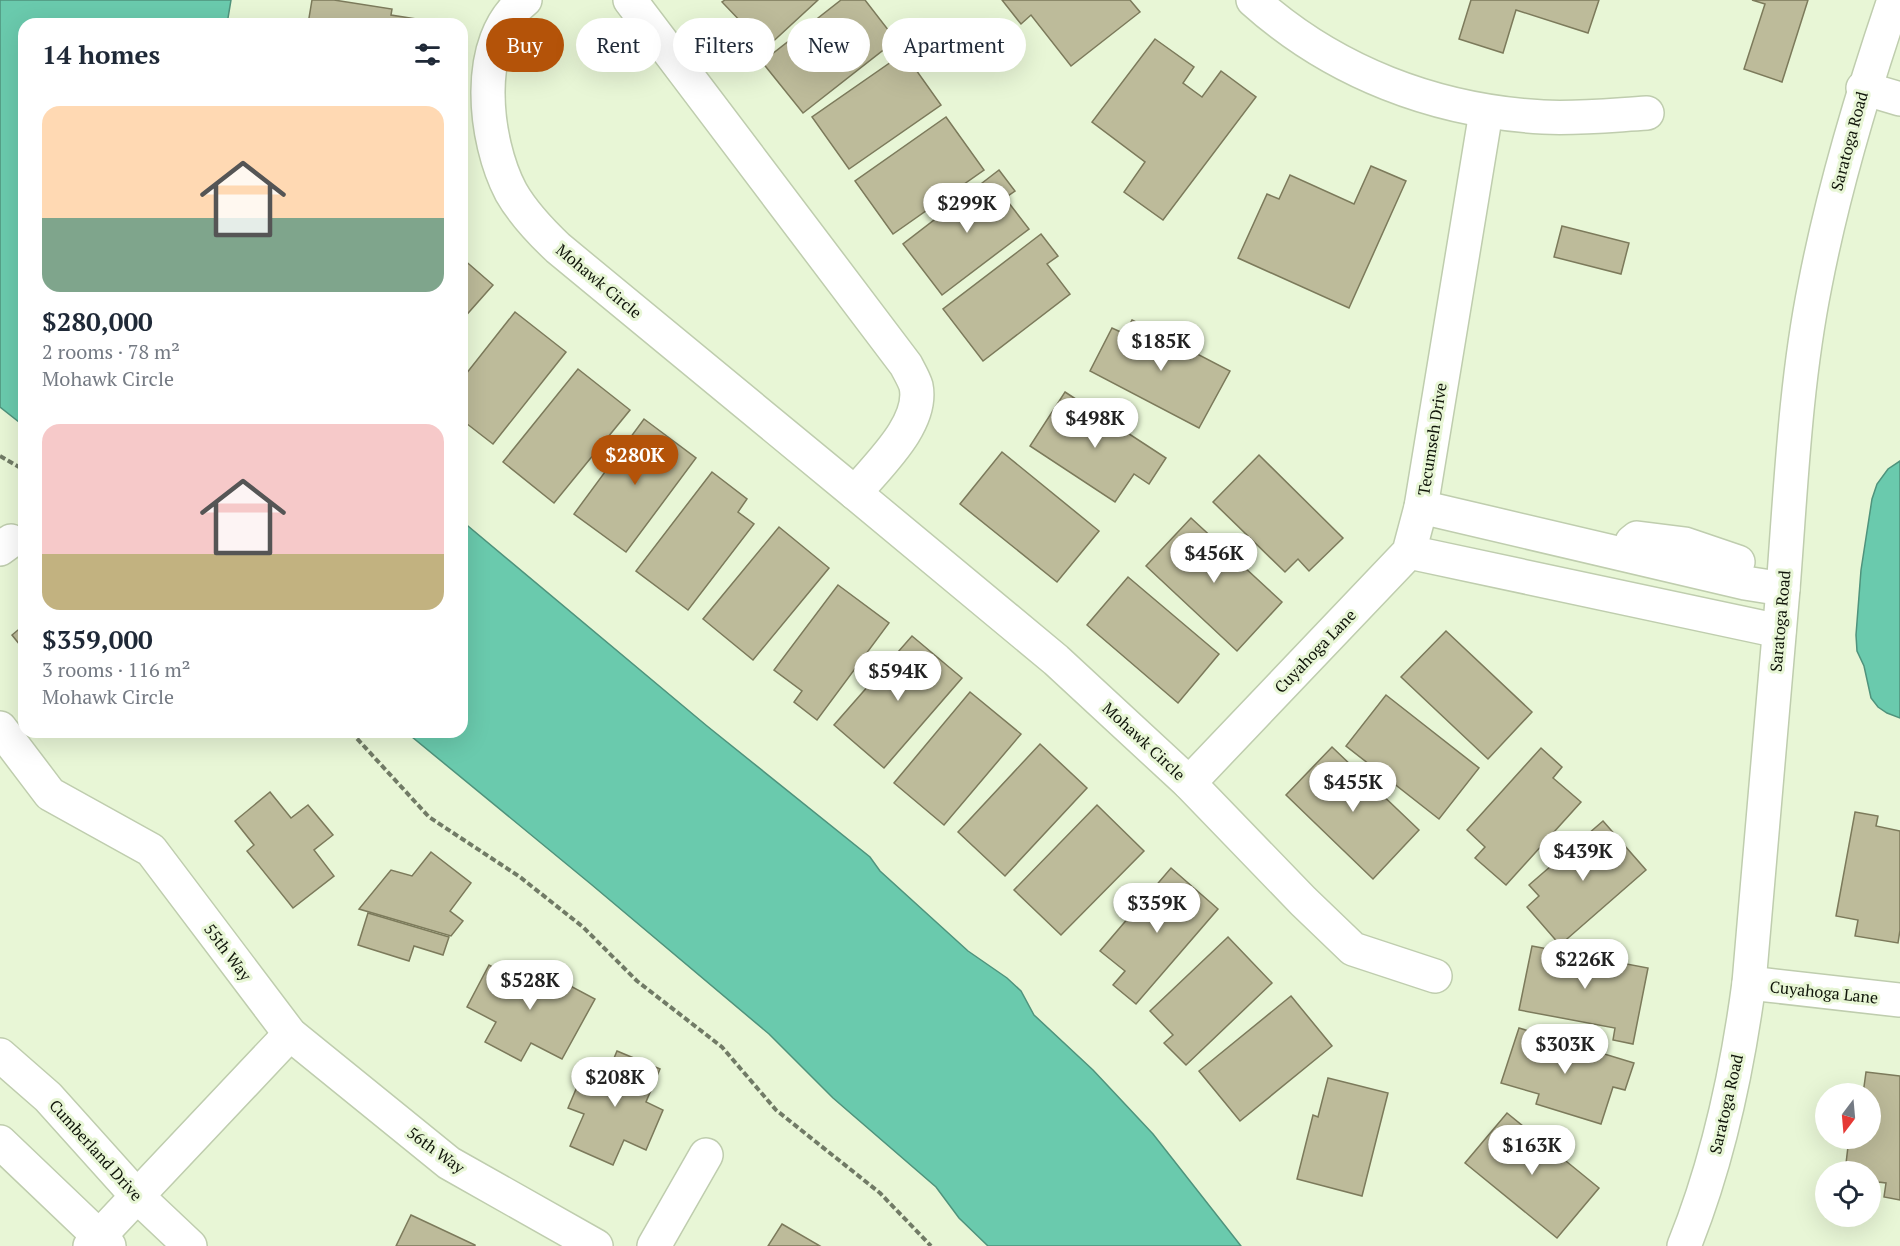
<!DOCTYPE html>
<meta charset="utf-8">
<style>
body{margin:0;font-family:"PT Serif",serif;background:#f6f6f7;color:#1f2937;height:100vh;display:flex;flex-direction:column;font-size:22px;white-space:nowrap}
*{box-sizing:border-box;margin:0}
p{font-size:20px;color:#747a83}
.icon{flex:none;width:33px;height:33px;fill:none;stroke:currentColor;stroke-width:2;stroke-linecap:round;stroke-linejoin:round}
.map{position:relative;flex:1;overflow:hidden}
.side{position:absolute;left:18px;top:18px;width:450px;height:720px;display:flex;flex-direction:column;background:#fff;border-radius:18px;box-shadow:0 6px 24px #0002}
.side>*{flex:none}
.top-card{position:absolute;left:486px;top:18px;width:570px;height:54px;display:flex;gap:12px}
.needle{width:39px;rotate:196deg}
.tools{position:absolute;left:1815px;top:1083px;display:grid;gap:12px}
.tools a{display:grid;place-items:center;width:66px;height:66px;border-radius:50%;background:#fff;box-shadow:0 6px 24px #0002;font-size:30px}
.price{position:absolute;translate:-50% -51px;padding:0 14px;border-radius:21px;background:#fff;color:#222;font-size:20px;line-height:39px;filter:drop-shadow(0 2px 3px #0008)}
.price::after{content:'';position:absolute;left:50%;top:36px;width:18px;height:14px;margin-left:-9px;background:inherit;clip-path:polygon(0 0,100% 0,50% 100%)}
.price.on{background:#b45309;color:#fff}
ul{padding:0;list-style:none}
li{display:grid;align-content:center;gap:12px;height:318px;padding:0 24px}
li span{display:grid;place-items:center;height:186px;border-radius:18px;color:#555}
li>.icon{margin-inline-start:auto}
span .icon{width:108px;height:108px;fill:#fffc;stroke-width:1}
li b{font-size:26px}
h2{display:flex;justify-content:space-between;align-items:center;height:72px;padding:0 24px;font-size:26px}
.pill{padding:0 21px;border-radius:27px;background:#fff;box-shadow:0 6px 24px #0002;font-size:21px;line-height:54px}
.pill.on{background:#b45309;color:#fff}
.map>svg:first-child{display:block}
.water{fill:#6acaad;stroke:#4f937c;stroke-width:1.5}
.building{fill:#bdbb9a;stroke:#7c7a5b;stroke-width:1.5}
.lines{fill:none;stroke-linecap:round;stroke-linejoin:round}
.minor-casing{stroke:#bfcdae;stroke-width:36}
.path{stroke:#717b66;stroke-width:4;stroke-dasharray:6 3;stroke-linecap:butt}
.minor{stroke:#fff;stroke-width:33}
.labels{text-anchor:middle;stroke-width:6;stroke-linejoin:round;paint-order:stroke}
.street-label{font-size:16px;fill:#0f1409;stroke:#e8f6d6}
</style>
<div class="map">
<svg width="1900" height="1246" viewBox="0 0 1900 1246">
<rect width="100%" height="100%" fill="#e8f6d6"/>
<!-- water -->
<g class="water">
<path d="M0 0H231L227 24H24V426L0 407Z"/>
<path d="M1900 461V718L1887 713 1878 707 1871 698 1864 666 1857 651 1856 635 1861 570 1872 499 1877 484 1888 469Z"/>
<path d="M462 521 707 726 870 857 880 871 968 951 1007 978 1021 991 1034 1015 1093 1070 1153 1134 1241 1246H988L959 1218 936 1187 833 1098 769 1034 592 885 406 732H462Z"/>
</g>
<!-- building -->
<g class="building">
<path d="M312 0H334L392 9 391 15 430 21 429 24H308Z"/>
<path d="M725 0H818L766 48 722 2Z"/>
<path d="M841 0H865L896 40 803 113 762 62Z"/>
<path d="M1002 0H1130L1140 12 1071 66 1031 15 1021 24Z"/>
<path d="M1471 0H1599L1588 33 1516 10 1503 53 1459 39Z"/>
<path d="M1752 0H1808L1782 82 1744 69 1765 4Z"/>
<path d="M1155 39 1194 67 1183 83 1202 97 1221 71 1256 97 1163 220 1124 192 1145 162 1092 122Z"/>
<path d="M904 53 941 105 849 169 812 117Z"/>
<path d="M946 117 984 170 893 234 855 181Z"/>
<path d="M1371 166 1406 181 1349 308 1238 258 1267 194 1279 199 1290 175 1354 204Z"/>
<path d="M999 170 1015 191 1005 198 1029 229 942 295 903 244Z"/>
<path d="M1562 226 1629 243 1621 274 1554 257Z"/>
<path d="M1041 234 1058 256 1047 264 1070 294 983 361 943 309Z"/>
<path d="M462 258 493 285 462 320Z"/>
<path d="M515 312 566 352 493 444 462 420V379Z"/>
<path d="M1132 320 1230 371 1199 428 1090 371 1112 328 1125 334Z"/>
<path d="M578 369 630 410 554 503 503 462Z"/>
<path d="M1065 392 1166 458 1149 484 1134 474 1115 502 1030 446Z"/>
<path d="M644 419 696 458 626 552 574 514Z"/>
<path d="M1002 452 1099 531 1057 582 960 504Z"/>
<path d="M1259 455 1343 538 1309 571 1298 559 1285 572 1213 502Z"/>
<path d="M712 472 747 499 738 512 754 524 688 610 636 571Z"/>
<path d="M1191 518 1282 602 1237 651 1146 566Z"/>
<path d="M779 527 829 568 753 660 703 619Z"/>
<path d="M1128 577 1219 654 1178 703 1087 625Z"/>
<path d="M838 585 889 623 817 720 794 702 802 691 774 670Z"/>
<path d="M24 625V650L12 635Z"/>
<path d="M1446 631 1532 712 1488 759 1401 677Z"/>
<path d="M912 636 962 678 884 768 834 725Z"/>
<path d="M970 692 1021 734 944 825 894 783Z"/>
<path d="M1386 695 1479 768 1439 819 1346 746Z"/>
<path d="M1040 744 1087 788 1005 876 958 832Z"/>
<path d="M1332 747 1419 830 1373 879 1286 795Z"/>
<path d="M1541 748 1562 767 1553 778 1581 802 1506 885 1475 858 1485 847 1467 830Z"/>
<path d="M270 792 291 818 308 805 333 835 314 850 334 876 293 908 247 851 254 845 235 821Z"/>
<path d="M1097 805 1144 851 1061 935 1014 890Z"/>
<path d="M1855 812 1878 816 1876 826 1900 831V930L1898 943 1855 936 1858 920 1836 916Z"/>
<path d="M1603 821 1646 870 1560 945 1527 907 1539 896 1529 885Z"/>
<path d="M431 852 471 883 450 911 463 921 451 936 359 909 391 870 412 876Z"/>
<path d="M1171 868 1218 909 1136 1004 1113 985 1125 971 1100 951Z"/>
<path d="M368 913 449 937 443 955 414 946 409 961 358 945Z"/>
<path d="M1228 937 1272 983 1186 1065 1164 1043 1173 1035 1150 1011Z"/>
<path d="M1532 946 1648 968 1633 1044 1613 1040 1615 1028 1519 1010Z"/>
<path d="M529 964 595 999 562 1059 531 1043 521 1061 485 1042 496 1022 467 1007 489 965 520 981Z"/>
<path d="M1291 996 1332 1046 1240 1121 1199 1071Z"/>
<path d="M1519 1028 1634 1063 1625 1090 1613 1087 1601 1124 1536 1104 1539 1094 1501 1083Z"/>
<path d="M617 1051 660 1069 646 1102 663 1110 646 1150 624 1140 613 1165 570 1146 584 1114 568 1108 585 1068 606 1077Z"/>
<path d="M1866 1072 1900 1076V1200L1884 1197 1886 1183 1870 1181V1172H1845L1849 1138H1870V1094H1863Z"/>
<path d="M1328 1078 1388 1093 1362 1196 1297 1179 1313 1115 1318 1117Z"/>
<path d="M1507 1113 1599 1188 1557 1238 1465 1163Z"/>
<path d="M411 1215 475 1245V1246H396Z"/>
<path d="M782 1224 820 1246H768Z"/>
</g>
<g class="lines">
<defs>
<g id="minor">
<path d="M525 0C472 39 484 141 511 192 523 213 540 231 558 248L855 493C877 466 924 424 916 386 914 379 909 371 906 365L630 0"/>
<path d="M1253 0C1333 72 1435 111 1543 117 1577 119 1613 115 1647 113"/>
<path d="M1863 88 1900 99"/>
<path d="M855 493 1056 660 1189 783 1303 901 1353 949 1435 976"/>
<path d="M1421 507 1745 583 1783 589"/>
<path d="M1632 542 1637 538 1685 544 1738 562"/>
<path d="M0 549 11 541"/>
<path d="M1409 552 1779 631"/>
<path d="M0 728 50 794 151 850 290 1034 449 1163 596 1246"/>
<path d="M1189 783 1409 552 1421 507 1486 112"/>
<path d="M1749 983 1900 1000"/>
<path d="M0 1055 48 1097 137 1196 190 1246"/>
<path d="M0 1142 109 1246"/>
<path d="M90 1246 290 1034"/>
<path d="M654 1246 706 1155"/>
<path d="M1684 1246C1718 1162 1737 1073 1749 983 1760 852 1772 720 1783 589 1791 487 1795 385 1815 285 1834 187 1862 94 1894 0"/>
</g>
</defs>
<!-- minor casing -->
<use href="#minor" class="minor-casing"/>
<!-- path -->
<g class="path">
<path d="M0 456 24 470"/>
<path d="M351 732 429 817 520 877 583 927 637 981 722 1047 776 1110 880 1193 931 1246"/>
</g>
<!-- minor -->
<use href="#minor" class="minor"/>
</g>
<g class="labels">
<!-- street labels -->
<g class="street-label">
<text transform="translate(1849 141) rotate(-75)" y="6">Saratoga Road</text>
<text transform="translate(599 281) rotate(40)" y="6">Mohawk Circle</text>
<text transform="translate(1432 439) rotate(-81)" y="6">Tecumseh Drive</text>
<text transform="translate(1780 621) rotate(-85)" y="6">Saratoga Road</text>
<text transform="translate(1315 651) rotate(-46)" y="6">Cuyahoga Lane</text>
<text transform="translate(1144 741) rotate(43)" y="6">Mohawk Circle</text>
<text transform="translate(228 952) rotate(53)" y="6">55th Way</text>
<text transform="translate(1824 992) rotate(6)" y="6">Cuyahoga Lane</text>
<text transform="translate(1726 1104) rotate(-77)" y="6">Saratoga Road</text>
<text transform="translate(96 1150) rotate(48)" y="6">Cumberland Drive</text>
<text transform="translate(436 1150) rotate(36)" y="6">56th Way</text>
</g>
</g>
</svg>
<div class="tools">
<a><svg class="needle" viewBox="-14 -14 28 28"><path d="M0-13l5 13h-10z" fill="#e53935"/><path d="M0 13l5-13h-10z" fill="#747a83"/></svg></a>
<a><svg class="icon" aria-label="locate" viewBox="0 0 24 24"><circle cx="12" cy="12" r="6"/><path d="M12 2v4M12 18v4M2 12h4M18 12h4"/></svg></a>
</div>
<b class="price" style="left:967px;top:234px">$299K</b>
<b class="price" style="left:1161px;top:372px">$185K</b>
<b class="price" style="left:1095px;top:449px">$498K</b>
<b class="price on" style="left:635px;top:486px">$280K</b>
<b class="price" style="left:1214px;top:584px">$456K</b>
<b class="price" style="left:898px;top:702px">$594K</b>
<b class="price" style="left:1353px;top:813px">$455K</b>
<b class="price" style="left:1583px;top:882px">$439K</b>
<b class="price" style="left:1157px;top:934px">$359K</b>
<b class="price" style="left:1585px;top:990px">$226K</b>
<b class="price" style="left:530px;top:1011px">$528K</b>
<b class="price" style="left:1565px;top:1075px">$303K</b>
<b class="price" style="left:615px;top:1108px">$208K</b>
<b class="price" style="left:1532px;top:1176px">$163K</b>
<div class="top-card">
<a class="pill on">Buy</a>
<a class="pill">Rent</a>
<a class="pill">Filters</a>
<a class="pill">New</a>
<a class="pill">Apartment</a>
</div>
<section class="side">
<h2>14 homes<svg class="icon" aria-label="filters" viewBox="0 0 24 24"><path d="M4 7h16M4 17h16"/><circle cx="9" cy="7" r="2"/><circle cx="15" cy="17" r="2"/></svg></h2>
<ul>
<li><span style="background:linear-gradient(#ffd9b3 60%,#7fa58c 0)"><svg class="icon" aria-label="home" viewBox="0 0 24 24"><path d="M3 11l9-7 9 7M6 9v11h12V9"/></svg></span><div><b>$280,000</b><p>2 rooms · 78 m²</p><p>Mohawk Circle</p></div></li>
<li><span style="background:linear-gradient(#f6c9c9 70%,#c2b280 0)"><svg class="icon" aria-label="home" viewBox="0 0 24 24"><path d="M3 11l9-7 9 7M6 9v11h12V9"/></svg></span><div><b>$359,000</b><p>3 rooms · 116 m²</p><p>Mohawk Circle</p></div></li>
</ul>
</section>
</div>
